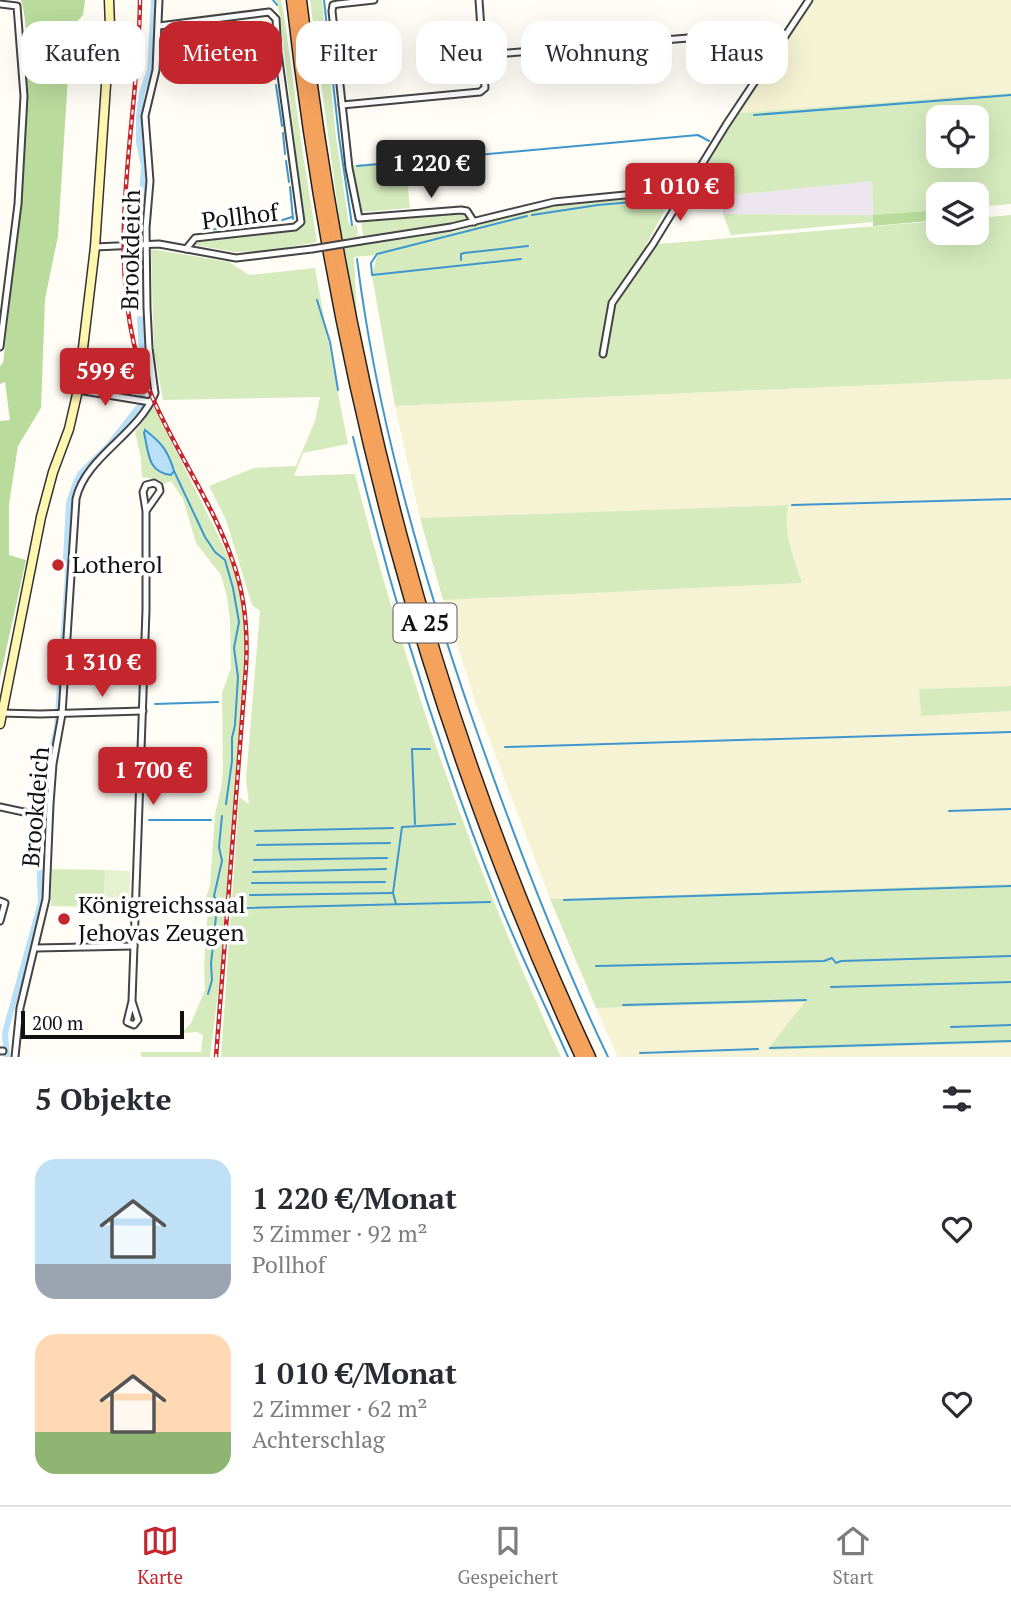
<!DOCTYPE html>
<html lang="de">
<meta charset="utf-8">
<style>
body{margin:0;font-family:"PT Serif",serif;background:#f7f7f7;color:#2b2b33;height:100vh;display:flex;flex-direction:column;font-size:26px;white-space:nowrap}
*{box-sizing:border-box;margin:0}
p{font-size:23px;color:#7c7c81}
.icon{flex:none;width:38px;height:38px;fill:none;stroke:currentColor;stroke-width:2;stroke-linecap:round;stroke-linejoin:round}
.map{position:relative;height:1057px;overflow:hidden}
.details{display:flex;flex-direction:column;background:#fff;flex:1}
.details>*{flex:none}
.hud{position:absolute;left:21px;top:21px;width:970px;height:63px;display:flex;gap:14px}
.tools{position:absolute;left:926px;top:105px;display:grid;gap:14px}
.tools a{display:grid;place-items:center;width:63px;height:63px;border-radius:14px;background:#fff;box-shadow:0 7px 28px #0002;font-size:35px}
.scale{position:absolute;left:21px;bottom:18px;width:163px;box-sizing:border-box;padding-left:7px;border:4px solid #111;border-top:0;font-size:19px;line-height:24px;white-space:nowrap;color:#111;-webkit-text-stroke:5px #fff;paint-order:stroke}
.price{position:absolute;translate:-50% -60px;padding:0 16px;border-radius:7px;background:#c4262e;color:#fff;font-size:23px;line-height:46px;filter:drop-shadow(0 2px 4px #0008)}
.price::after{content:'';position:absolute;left:50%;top:42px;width:21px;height:16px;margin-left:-10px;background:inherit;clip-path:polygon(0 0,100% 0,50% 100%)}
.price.current{background:#222;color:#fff}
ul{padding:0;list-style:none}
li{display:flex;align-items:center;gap:21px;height:175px;padding:0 35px}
li span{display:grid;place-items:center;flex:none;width:196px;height:140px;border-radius:21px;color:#555}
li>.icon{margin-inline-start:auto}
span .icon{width:84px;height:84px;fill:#fffc;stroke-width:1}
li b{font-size:30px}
h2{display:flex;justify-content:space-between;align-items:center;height:84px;padding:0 35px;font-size:30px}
.tag{padding:0 24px;border-radius:21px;background:#fff;box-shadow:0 7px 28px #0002;font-size:24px;line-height:63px}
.tag.current{background:#c4262e;color:#fff}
.tab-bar{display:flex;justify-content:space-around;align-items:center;height:98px;border-top:2px solid #e1e1e2;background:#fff;font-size:19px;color:#7c7c81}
.tab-bar a{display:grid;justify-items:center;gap:4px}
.tab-bar .current{color:#c4262e}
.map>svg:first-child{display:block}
.industrial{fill:#eee6ef}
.farmland{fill:#f6f3d4}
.green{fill:#d5ebbd;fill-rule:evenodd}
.forest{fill:#b9dc9c}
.pitch{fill:#e6f2cf}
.water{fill:#b9e0f7;stroke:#3f96cf;stroke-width:2}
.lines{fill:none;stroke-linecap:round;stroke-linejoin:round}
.stream{stroke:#3f96cf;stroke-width:2}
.canal{stroke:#b9e0f7;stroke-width:6}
.minor-casing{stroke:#444;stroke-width:9}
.secondary-casing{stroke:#333;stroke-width:11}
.motorway-casing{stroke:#222;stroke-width:13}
.minor{stroke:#fff;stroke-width:5}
.secondary{stroke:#fff6b0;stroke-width:8}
.motorway{stroke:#f5a25d;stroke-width:10}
.rail-casing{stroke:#c4262e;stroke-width:4.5}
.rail{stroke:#fff;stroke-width:2;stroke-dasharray:5;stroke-linecap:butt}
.minor-bridge-casing{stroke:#444;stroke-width:9;stroke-linecap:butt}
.minor-bridge{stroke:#fff;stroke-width:5}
.poi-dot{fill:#c4262e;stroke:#fff;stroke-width:2.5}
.labels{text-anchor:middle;stroke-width:7;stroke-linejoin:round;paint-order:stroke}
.shield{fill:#fff;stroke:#585858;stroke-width:2}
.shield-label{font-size:23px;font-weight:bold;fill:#111}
.street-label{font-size:24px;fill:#111;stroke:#fff}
.poi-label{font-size:24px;fill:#111;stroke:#fff;text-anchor:start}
</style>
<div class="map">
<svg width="1011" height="1057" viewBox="0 0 1011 1057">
<rect width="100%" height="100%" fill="#fffdf5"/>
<!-- industrial -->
<path class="industrial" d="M872 180 873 215 723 214V196Z"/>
<!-- farmland -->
<g class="farmland">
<path d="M814 0H1011V93L739 113Z"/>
<path d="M1011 379V686L919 689 921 716 1011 711V884L550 899 475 701 443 600 802 583 787 539 785 523 788 505 420 518 395 406Z"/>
<path d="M805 1002 768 1050 1011 1043V1057H618L596 1008Z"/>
</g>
<!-- green -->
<g class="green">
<path d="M276 0H281L284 15 303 155 317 242 268 251 235 252 194 245 198 242 295 231 304 223 280 16Z"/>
<path d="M310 0H322L336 137 349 225H357L358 237 342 239Z"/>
<path d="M1011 93V204L977 207 976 194H938V210L874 215 873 222 731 235 723 214 873 215 872 181 723 196 736 174H699L739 113ZM938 117H976V156H938Z"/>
<path d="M405 161 410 208 362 212 352 165Z"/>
<path d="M673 195 646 245 938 221V233H976L977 218 1011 215V379L395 406 372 276 377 255 354 257 357 320 344 248 457 231 537 208Z"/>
<path d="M463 212 466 219 451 223 363 236 361 221Z"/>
<path d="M151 249 229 262 249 275 315 268C326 327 336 386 348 444L303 453 294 476 355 474C406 675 474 869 561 1057H221L239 797 249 804 246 779 260 611 252 605 226 520 209 486 254 468 296 466 315 421 320 397 163 400 154 352Z"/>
<path d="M154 406 232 564 240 595 246 643 221 968 210 1057H142L140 1052H201L203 1035 197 1032 182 1033 191 1023 205 990 204 966 208 908 206 898 210 885 215 814 221 789 223 771 222 693 231 668 230 621 227 597 221 575 196 543 183 499 171 481 163 484 155 479 142 477 141 458 135 432Z"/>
<path d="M788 505C783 534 793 556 802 583L443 600 420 518Z"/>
<path d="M1011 686V711L921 716 919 689Z"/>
<path d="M52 869 105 870 104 907 51 906Z"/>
<path d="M1011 884V1043L767 1050 805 1002 596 1008 550 899Z"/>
</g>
<!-- forest -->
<g class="forest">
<path d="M21 0H85L83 15 71 28 58 236 45 299 41 408 18 446 9 504V555L26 560 0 678V421L10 420 5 382 0 384V366L3 363C14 267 27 172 26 75 26 50 28 24 21 0Z"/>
<path d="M938 210V220L873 226V215Z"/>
</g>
<!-- pitch -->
<path class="pitch" d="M105 870 130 871 129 908 104 907Z"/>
<!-- water -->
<path class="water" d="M145 430C162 443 168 451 174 471L171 475C147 472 149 453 144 433Z"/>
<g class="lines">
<!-- stream -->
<g class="stream">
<path d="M273 0 277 5"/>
<path d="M324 0 339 137 352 225"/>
<path d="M272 36V44"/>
<path d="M272 49 273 58"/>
<path d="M273 64 275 79"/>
<path d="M276 85 282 126"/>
<path d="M754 115 1011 95"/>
<path d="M283 133 285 154"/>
<path d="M286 161 289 182"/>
<path d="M357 166 698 135 709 141"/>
<path d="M290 187 293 219"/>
<path d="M532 215 598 205 667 199"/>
<path d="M273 223 292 217"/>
<path d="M224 228 267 224"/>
<path d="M205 230 216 229"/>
<path d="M357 259C376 412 419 563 469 709 510 827 554 944 608 1057"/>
<path d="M521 259 372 275 371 263 377 254 527 216"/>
<path d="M461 260V254L464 253 528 246"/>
<path d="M317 300 330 342 338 390"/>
<path d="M353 437C391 595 439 751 499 902 520 954 545 1005 568 1057"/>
<path d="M174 471 205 537 215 552 225 560 233 588 239 622 234 648 238 677 235 725 232 738V761L226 804"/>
<path d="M792 505 1011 499"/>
<path d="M155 704 218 702"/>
<path d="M505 747 1011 732"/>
<path d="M949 811 1011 809"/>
<path d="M149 820H211"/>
<path d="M415 824 412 749H430"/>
<path d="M255 831 393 828"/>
<path d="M257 845 390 843"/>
<path d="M254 860 387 858"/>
<path d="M253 872 386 869"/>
<path d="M252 883 385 882"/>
<path d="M250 895 393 893"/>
<path d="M564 900 1011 886"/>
<path d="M217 902 214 896 222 861 219 847 222 816"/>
<path d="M396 904 393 893 402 827 455 824"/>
<path d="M146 907 202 906"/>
<path d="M243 908 490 902"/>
<path d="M596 966 824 961 832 958 836 963 841 961 1011 956"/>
<path d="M831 987 1011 982"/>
<path d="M208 994 212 980 211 964 217 907"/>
<path d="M623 1005 806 1000"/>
<path d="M951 1027 1011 1025"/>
<path d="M770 1048 1011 1041"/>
<path d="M640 1053 758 1049"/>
</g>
<!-- canal -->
<g class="canal">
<path d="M138 249 144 166 139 142V116L142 93 150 70 154 0"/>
<path d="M7 1057 5 1033 41 902 38 835 47 770 57 728 68 574 66 559 69 503 75 485 80 474 109 445 141 404 143 374 140 319"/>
</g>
<defs>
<g id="minor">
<path d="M374 0 338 4 333 5 332 11 349 168 359 218 461 210 467 211 474 222"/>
<path d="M0 4 17 6 24 96 18 204 0 347"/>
<path d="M159 26 269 12 276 19 278 53 301 222 295 227 195 238 186 249"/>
<path d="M483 55 724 35 743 40 770 57"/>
<path d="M342 105 480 92 485 88 479 0"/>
<path d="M361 241 451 227 554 202 686 189"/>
<path d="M95 247 159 244 236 258 312 249"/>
<path d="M603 354 612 303 653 244 726 125 809 0"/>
<path d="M78 390 150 402"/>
<path d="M0 713 40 714 143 711"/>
<path d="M0 807 33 814"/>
<path d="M0 901 5 903 0 921"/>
<path d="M36 948 134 946"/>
<path d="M132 1001 127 1022 134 1025 138 1020 132 1001 146 610V511L143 492 146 485 154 483 159 486 160 491 146 511"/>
<path d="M0 1051H3"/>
<path d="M15 1057 20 1008 46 899 50 804 53 764 62 714 76 499C85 457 138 435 155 393L149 348 147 308 146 228 150 181 145 116 156 70 159 0"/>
</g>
<path id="secondary" d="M0 724 41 517 53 472 69 429 78 390 95 247 110 26 109 0"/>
<g id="motorway">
<path d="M292 0C334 372 424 717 581 1057"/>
<path d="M301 0C344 367 433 721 590 1057"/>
</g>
</defs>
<!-- minor casing -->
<use href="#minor" class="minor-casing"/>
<!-- secondary casing -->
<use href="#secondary" class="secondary-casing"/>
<!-- motorway casing -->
<use href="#motorway" class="motorway-casing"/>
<!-- minor -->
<use href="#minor" class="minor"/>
<!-- secondary -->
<use href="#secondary" class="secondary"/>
<!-- motorway -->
<use href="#motorway" class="motorway"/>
<defs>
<path id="rail" d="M140 0C139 114 108 231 134 344 153 423 207 486 233 562 245 596 248 631 246 667L216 1057"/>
</defs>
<!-- rail casing -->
<use href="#rail" class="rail-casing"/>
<!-- rail -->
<use href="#rail" class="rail"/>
<defs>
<path id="minor-bridge" d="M312 249 361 241"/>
</defs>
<!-- minor-bridge casing -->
<use href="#minor-bridge" class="minor-bridge-casing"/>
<!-- minor-bridge -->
<use href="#minor-bridge" class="minor-bridge"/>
</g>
<!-- markers -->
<g class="poi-dot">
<circle cx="58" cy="565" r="7"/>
<circle cx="64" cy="919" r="7"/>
</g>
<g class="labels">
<!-- shield labels -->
<rect class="shield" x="393.5" y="603.5" width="63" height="39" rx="5"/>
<g class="shield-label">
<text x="425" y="631">A 25</text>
</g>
<!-- street labels -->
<g class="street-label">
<text transform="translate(240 217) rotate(-7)" y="8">Pollhof</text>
<text transform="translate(131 250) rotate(-89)" y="8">Brookdeich</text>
<text transform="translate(36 807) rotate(-85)" y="8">Brookdeich</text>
</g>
<!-- poi labels -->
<g class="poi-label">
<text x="72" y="573">Lotherol</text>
<text x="78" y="913">Königreichssaal<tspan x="78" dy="28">Jehovas Zeugen</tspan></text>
</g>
</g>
</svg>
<div class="tools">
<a><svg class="icon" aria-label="locate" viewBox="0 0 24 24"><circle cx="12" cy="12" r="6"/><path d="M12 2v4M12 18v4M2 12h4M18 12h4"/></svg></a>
<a><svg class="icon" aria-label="layers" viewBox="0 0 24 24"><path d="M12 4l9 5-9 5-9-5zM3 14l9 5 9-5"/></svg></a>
</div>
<div class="scale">200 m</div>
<b class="price current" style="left:431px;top:200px">1 220 €</b>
<b class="price" style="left:680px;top:223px">1 010 €</b>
<b class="price" style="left:105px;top:408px">599 €</b>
<b class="price" style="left:102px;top:699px">1 310 €</b>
<b class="price" style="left:153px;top:807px">1 700 €</b>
<div class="hud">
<a class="tag">Kaufen</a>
<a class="tag current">Mieten</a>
<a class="tag">Filter</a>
<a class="tag">Neu</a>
<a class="tag">Wohnung</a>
<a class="tag">Haus</a>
</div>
</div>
<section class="details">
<h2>5 Objekte<svg class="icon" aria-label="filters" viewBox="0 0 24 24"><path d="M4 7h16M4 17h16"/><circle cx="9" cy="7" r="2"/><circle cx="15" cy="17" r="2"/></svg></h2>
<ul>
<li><span style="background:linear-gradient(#bfe0f5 75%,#9aa5b1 0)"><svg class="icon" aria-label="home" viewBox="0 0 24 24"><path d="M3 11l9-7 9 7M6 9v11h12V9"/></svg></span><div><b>1 220 €/Monat</b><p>3 Zimmer · 92 m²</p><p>Pollhof</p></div><svg class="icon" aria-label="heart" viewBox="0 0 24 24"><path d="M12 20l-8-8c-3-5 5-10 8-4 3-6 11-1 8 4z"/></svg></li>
<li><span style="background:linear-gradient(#ffd9b3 70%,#8fb573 0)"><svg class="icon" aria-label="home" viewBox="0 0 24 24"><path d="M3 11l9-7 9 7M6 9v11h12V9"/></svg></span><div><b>1 010 €/Monat</b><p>2 Zimmer · 62 m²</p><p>Achterschlag</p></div><svg class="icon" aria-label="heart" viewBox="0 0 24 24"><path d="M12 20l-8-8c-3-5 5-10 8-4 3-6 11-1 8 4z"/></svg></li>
</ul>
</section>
<nav class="tab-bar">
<a class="current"><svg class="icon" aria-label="map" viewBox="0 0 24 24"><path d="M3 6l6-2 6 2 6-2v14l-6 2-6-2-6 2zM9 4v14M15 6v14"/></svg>Karte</a>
<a><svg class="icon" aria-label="saved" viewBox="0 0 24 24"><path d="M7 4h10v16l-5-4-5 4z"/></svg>Gespeichert</a>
<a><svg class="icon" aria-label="home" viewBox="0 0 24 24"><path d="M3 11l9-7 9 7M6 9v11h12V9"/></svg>Start</a>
</nav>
